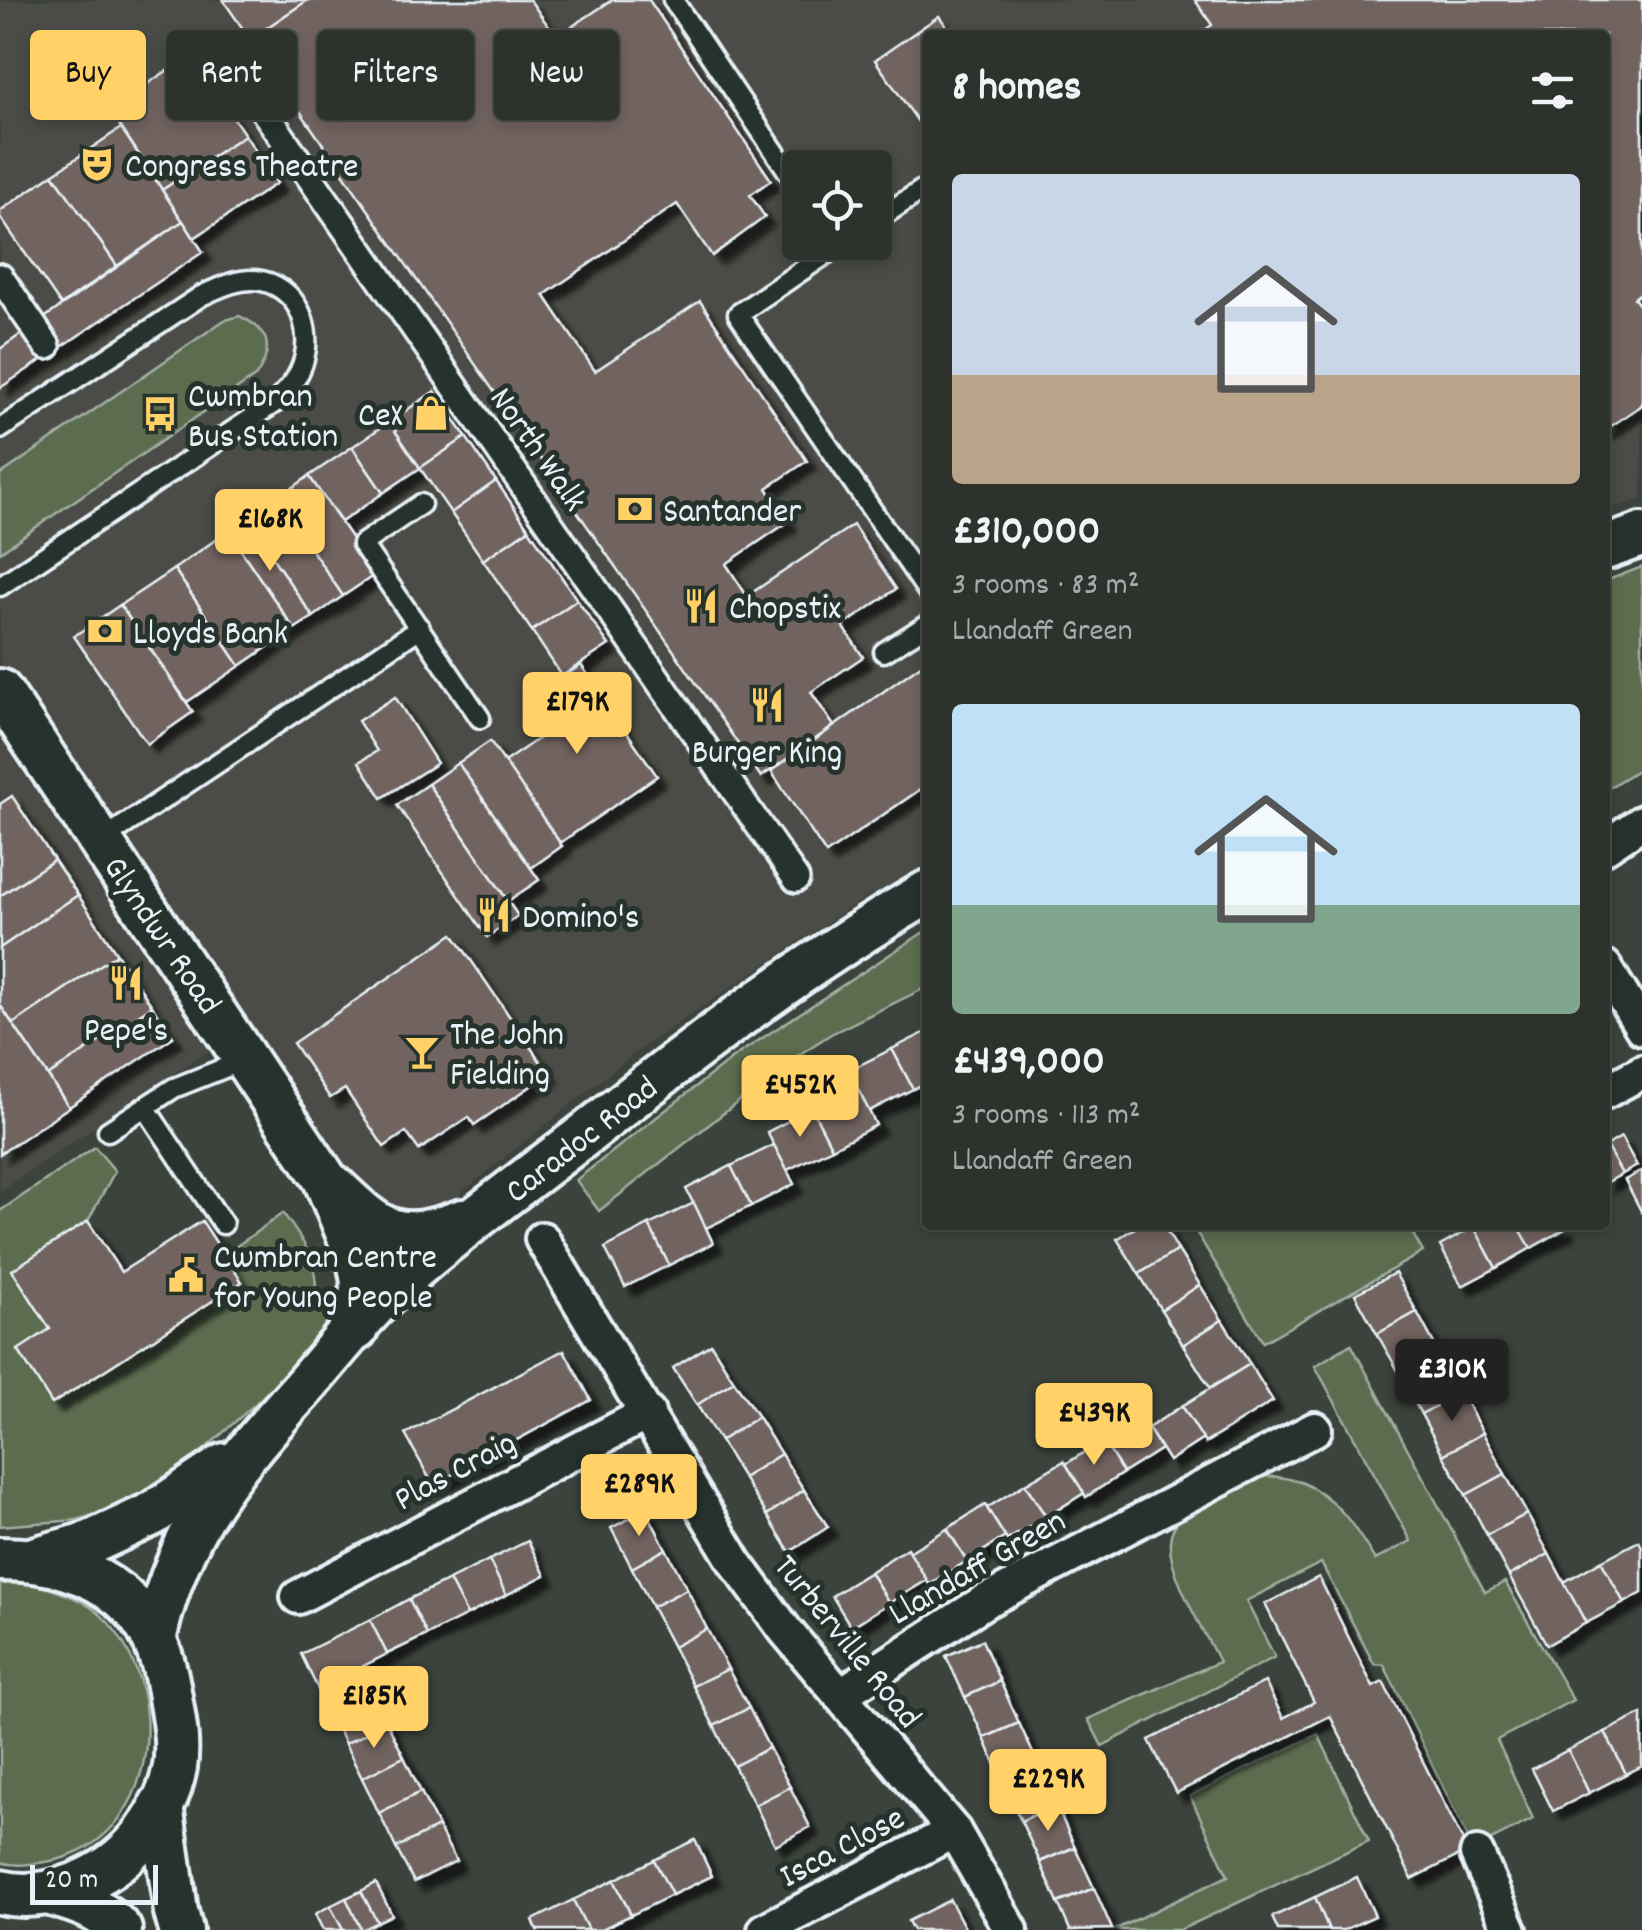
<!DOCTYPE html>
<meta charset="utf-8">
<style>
body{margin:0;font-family:Dekko,sans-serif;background:#393e39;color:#f1f3f6;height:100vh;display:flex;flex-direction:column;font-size:38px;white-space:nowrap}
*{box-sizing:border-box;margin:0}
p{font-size:32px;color:#a7aaaa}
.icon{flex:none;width:55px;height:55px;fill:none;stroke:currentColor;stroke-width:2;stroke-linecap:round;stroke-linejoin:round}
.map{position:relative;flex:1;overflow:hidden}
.side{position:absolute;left:922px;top:30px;width:688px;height:1200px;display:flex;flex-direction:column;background:#2d322d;border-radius:10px;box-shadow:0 5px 15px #0003,0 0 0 2px #484d49}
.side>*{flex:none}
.guide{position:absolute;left:30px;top:30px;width:742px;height:90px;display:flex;gap:20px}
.tools{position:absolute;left:782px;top:150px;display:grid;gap:20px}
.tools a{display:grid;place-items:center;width:110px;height:110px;border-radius:10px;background:#2d322d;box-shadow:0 5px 15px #0003,0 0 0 2px #484d49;font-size:50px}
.scale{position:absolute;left:30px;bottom:25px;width:128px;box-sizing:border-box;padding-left:10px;border:5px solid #e8f1f8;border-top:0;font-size:28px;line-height:35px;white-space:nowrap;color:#e8f1f8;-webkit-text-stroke:8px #26332d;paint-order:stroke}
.price{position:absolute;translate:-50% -85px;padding:0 22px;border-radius:10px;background:#ffd166;color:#111;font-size:32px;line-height:65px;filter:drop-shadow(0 2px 5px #0008)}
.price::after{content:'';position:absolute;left:50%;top:60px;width:30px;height:22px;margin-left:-15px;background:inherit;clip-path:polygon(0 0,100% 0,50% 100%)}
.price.on{background:#222;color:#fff}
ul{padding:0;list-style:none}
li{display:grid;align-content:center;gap:20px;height:530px;padding:0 30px}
li span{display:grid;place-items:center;height:310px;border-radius:10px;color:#555}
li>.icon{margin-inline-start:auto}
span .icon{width:180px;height:180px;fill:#fffc;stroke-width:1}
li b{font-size:42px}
h2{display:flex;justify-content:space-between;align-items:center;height:120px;padding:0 30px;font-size:42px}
.pill{padding:0 35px;border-radius:10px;background:#2d322d;box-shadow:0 5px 15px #0003,0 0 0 2px #484d49;font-size:35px;line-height:90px}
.pill.on{background:#ffd166;color:#111}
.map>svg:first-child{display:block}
.built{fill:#4c4c46;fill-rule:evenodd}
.green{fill:#5c6d50;stroke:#a2afa4;stroke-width:2.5}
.building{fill:#71645f;stroke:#e8f1f8;stroke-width:2.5;filter:url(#shadow)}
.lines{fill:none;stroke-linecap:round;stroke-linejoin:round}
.service-casing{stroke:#e8f1f8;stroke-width:25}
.pedestrian-casing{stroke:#e8f1f8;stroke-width:32}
.minor-casing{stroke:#e8f1f8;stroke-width:40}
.tertiary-casing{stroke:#e8f1f8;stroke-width:50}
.service{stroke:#26332d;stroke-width:18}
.pedestrian{stroke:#26332d;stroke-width:25}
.minor{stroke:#26332d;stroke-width:32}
.tertiary{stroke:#26332d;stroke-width:42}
.labels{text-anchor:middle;stroke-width:10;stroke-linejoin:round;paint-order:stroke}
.poi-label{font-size:35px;fill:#e8f1f8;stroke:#26332d;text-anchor:start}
.street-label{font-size:35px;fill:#e8f1f8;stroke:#26332d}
</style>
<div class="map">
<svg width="1642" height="1930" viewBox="0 0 1642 1930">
<defs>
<filter id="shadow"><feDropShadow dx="9" dy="9" stdDeviation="2.5" flood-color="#0009"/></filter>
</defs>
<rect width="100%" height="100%" fill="#3c423c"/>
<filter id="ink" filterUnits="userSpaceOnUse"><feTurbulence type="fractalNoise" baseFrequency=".01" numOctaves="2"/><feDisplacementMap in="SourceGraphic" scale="20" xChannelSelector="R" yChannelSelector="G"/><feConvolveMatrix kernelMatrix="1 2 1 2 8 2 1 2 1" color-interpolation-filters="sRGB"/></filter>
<g filter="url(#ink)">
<!-- built -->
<g class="built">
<path d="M0 0H1642V499L1605 510V35H928L927 863 847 909 636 1052 447 1204 428 1214 390 1213 350 1174 0 661ZM800 168H875V242H800Z"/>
<path d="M0 738 212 1048 0 1191Z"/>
</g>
<!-- green -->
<g class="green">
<path d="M239 316C269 329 275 348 256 376L0 552V475L223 321Z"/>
<path d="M1642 567V767L1605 790V581Z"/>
<path d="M927 930V987L831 1034 794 1058 599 1211 576 1180 735 1056Z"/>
<path d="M95 1147 115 1171 88 1221 50 1329 18 1350 52 1403 241 1283 224 1255 283 1213C306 1245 318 1259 316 1301L339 1315 326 1340 167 1483 126 1505 77 1520 0 1526V1211Z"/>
<path d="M1192 1225H1408L1423 1252 1263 1342Z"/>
<path d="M1351 1344 1485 1592 1505 1582 1573 1700 1497 1740 1533 1819 1473 1849 1384 1665 1374 1664 1321 1563 1246 1601 1275 1657 1102 1746 1088 1719 1219 1662C1204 1630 1168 1575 1170 1541 1171 1510 1231 1480 1258 1477 1272 1475 1290 1478 1303 1483 1338 1498 1356 1529 1375 1560L1411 1541 1315 1366Z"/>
<path d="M32 1583C58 1591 87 1599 107 1621 176 1697 156 1852 38 1863 24 1865 13 1866 0 1862V1584Z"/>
<path d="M1318 1734 1369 1841 1180 1930H1114L1228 1876 1190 1796Z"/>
</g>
<!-- building -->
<g class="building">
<path d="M223 0H308L250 39Z"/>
<path d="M308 0H530L556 37 612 0H649L771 180 750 195 765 217 712 256 677 204 544 295 595 371 700 301 807 461 767 488 788 522 726 564 747 596 853 525 896 589 843 626 863 657 811 692 834 726 761 777 250 39Z"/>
<path d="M1195 0H1642V292L1634 298 1642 309V405L1605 430V35H1198L1212 25Z"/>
<path d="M939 16 953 35H928V136L875 60Z"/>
<path d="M191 55 245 135 162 190 109 109Z"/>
<path d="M121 128 183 221 117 266 53 174Z"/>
<path d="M245 135 277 183 194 238 162 190Z"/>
<path d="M53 174 117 266 61 305 0 217V211Z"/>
<path d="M183 221 203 252 0 388V349Z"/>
<path d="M435 391 466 437 420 468 389 422Z"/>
<path d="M389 422 420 468 383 493 352 447Z"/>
<path d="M466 437 496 481 451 513 420 468Z"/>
<path d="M352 447 383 493 341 522 309 476Z"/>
<path d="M309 476 376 574 343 596 277 499Z"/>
<path d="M496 481 529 529 483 560 451 513Z"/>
<path d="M277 499 343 596 313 617 246 519Z"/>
<path d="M246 519 313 617 294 629 228 531Z"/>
<path d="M529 529 577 600 532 631 483 560Z"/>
<path d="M228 531 294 629 240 666 174 569Z"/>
<path d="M174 569 240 666 187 702 120 605Z"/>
<path d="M577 600 609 645 562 676 532 631Z"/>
<path d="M120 605 193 712 147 744 74 636Z"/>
<path d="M928 660V784L826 854 771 771Z"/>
<path d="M581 665 657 776 560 843 504 762 545 734 523 704Z"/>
<path d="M395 697 437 763 382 798 359 762 377 751 358 721Z"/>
<path d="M490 741 562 846 531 868 458 763Z"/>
<path d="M458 763 539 880 508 901 428 784Z"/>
<path d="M428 784 518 916 487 937 397 805Z"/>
<path d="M12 796 54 860 0 896V804Z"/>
<path d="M54 860 78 895 0 948V896Z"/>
<path d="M78 895 117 954 13 1024 0 1005V948Z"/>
<path d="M453 934 549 1074 474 1125 469 1117 419 1150 406 1132 384 1147 345 1089 330 1098 293 1043Z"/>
<path d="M117 954 152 1006 48 1076 13 1024Z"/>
<path d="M0 1005 69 1107 0 1154Z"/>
<path d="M152 1006 173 1037 69 1107 48 1076Z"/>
<path d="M928 1031V1081L913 1089 892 1049Z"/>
<path d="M892 1049 913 1089 869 1111 848 1071Z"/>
<path d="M857 1087 876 1125 832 1148 812 1109Z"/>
<path d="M812 1109 832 1148 787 1170 767 1132Z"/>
<path d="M1621 1137 1637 1166 1622 1174 1606 1146Z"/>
<path d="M774 1145 794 1184 751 1206 731 1166Z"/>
<path d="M1606 1146 1622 1174 1606 1183 1605 1180Z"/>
<path d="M731 1166 751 1206 706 1228 686 1189Z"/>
<path d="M1642 1171V1213L1625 1180Z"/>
<path d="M694 1203 713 1243 669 1265 649 1225Z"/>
<path d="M88 1221 121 1272 202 1221 242 1282 52 1404 18 1350 50 1329 12 1270Z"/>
<path d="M649 1225 669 1265 625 1287 605 1248Z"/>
<path d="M1140 1225H1163L1178 1250 1139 1274 1117 1239Z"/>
<path d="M1477 1225H1518L1531 1248 1496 1268 1474 1227Z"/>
<path d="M1518 1225H1563L1565 1229 1531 1248Z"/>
<path d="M1474 1227 1496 1268 1462 1286 1440 1246Z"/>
<path d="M1178 1250 1200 1285 1161 1310 1139 1274Z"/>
<path d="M1395 1273 1417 1312 1377 1334 1355 1294Z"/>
<path d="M1200 1285 1222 1320 1183 1345 1161 1310Z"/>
<path d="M1417 1312 1439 1353 1400 1374 1377 1334Z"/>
<path d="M1222 1320 1250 1364 1210 1388 1183 1345Z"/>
<path d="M711 1344 734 1381 697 1405 673 1368Z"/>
<path d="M564 1350 591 1400 433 1485 405 1434Z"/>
<path d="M1439 1353 1461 1393 1421 1414 1400 1374Z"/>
<path d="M1250 1364 1273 1401 1205 1443 1182 1406Z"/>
<path d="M734 1381 758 1417 720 1441 697 1405Z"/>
<path d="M1461 1393 1483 1433 1443 1455 1421 1414Z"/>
<path d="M1182 1406 1203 1439 1169 1461 1148 1428Z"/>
<path d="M758 1417 781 1454 743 1478 720 1441Z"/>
<path d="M1141 1417 1161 1449 1123 1473 1103 1440Z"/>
<path d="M1483 1433 1505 1474 1466 1495 1443 1455Z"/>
<path d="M1103 1440 1123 1473 1086 1497 1066 1464Z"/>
<path d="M781 1454 804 1490 767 1515 743 1478Z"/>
<path d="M1064 1461 1084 1493 1046 1517 1025 1484Z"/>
<path d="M1505 1474 1527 1514 1487 1535 1466 1495Z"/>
<path d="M1025 1484 1046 1517 1007 1540 987 1508Z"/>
<path d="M804 1490 828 1527 790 1552 767 1515Z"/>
<path d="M985 1505 1005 1537 967 1561 947 1529Z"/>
<path d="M646 1510 666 1549 632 1568 611 1528Z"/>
<path d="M1527 1514 1549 1554 1509 1576 1487 1535Z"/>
<path d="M947 1529 967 1561 929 1584 909 1552Z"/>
<path d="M528 1541 545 1575 506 1595 489 1560Z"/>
<path d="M1639 1541 1642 1547V1593L1624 1603 1601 1561Z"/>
<path d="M907 1548 927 1580 889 1603 870 1572Z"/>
<path d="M666 1549 687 1589 652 1607 632 1568Z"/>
<path d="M1549 1554 1586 1623 1547 1645 1509 1576Z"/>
<path d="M489 1560 506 1595 467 1615 449 1580Z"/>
<path d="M1601 1561 1624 1603 1586 1623 1564 1582Z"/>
<path d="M870 1572 889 1603 851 1627 832 1596Z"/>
<path d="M1319 1577 1373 1687 1383 1682 1468 1851 1412 1879 1330 1716 1176 1793 1149 1740 1265 1682 1283 1718 1314 1702 1265 1604Z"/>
<path d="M449 1580 467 1615 427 1635 409 1599Z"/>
<path d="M687 1589 707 1629 673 1647 652 1607Z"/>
<path d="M409 1599 427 1635 387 1654 370 1620Z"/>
<path d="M370 1620 387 1654 318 1689 301 1654Z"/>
<path d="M707 1629 728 1669 693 1686 673 1647Z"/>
<path d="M982 1640 1000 1681 965 1697 946 1656Z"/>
<path d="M359 1668 387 1723 345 1744 318 1689Z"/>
<path d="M728 1669 749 1708 714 1726 693 1686Z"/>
<path d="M1000 1681 1019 1723 984 1738 965 1697Z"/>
<path d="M749 1708 769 1748 734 1766 714 1726Z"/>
<path d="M1642 1714V1766L1626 1774 1605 1732Z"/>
<path d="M387 1723 404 1757 362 1778 345 1744Z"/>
<path d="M1019 1723 1038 1764 1002 1779 984 1738Z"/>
<path d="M1605 1732 1626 1774 1589 1793 1568 1750Z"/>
<path d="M769 1748 790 1787 755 1805 734 1766Z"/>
<path d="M1568 1750 1589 1793 1553 1811 1532 1769Z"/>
<path d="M404 1757 421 1792 379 1813 362 1778Z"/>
<path d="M1038 1764 1056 1805 1021 1821 1002 1779Z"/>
<path d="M790 1787 810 1827 775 1845 755 1805Z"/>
<path d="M421 1792 438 1827 396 1848 379 1813Z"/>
<path d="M1056 1805 1075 1847 1040 1862 1021 1821Z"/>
<path d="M438 1827 456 1861 414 1882 396 1848Z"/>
<path d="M695 1840 712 1876 672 1895 654 1860Z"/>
<path d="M1075 1847 1094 1888 1058 1903 1040 1862Z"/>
<path d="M654 1860 672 1895 631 1915 614 1880Z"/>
<path d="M1357 1877 1375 1916 1344 1930H1329L1315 1897Z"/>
<path d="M614 1880 631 1915 600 1930H588L573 1900Z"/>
<path d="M376 1883 392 1915 377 1922 361 1891Z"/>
<path d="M1094 1888 1112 1929 1070 1930 1058 1903Z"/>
<path d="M361 1891 377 1922 361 1930 346 1898Z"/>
<path d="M1315 1897 1329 1930H1278L1272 1917Z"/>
<path d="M346 1898 361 1930H343L330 1906Z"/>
<path d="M573 1900 588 1930H537L533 1920Z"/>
<path d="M950 1900 966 1930H913L908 1921Z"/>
<path d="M330 1906 343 1930H323L315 1914Z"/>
</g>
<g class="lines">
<defs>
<g id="service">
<path d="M673 0 800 189"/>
<path d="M875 221 928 186"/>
<path d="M838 246 738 314 928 592"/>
<path d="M0 429 201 296C220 287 240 277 262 281 304 290 318 342 296 378 291 387 282 395 276 402L0 586"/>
<path d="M421 504 362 544 480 718"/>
<path d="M884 652 928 624"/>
<path d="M102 840 420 628"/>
<path d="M145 1107 223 1224"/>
<path d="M108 1131 174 1088 247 1059"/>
</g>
<g id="pedestrian">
<path d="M226 56 796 879"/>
<path d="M0 277 47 346"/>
</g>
<g id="minor">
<path d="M1605 847 1642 822"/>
<path d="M1605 967 1642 1028"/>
<path d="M1605 1092 1642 1072"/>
<path d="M542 1239 735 1562 785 1630 954 1831 1011 1930"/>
<path d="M298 1597 648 1413"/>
<path d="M840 1695 984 1602 1315 1429"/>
<path d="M1477 1854 1510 1930"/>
<path d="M765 1930 954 1831"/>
</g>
<g id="tertiary">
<path d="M1605 548 1642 535"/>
<path d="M0 691 325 1179 359 1260 363 1282 356 1329"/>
<path d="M333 1186C381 1232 396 1246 463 1221"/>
<path d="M0 1559C44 1559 87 1568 122 1597 151 1622 163 1654 169 1691 173 1716 179 1741 175 1767 165 1821 125 1866 75 1885 51 1894 25 1898 0 1892"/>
<path d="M34 1559 90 1543 152 1514 225 1465"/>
<path d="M155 1635C179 1529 229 1470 300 1391 333 1354 365 1311 402 1279 461 1227 525 1181 587 1133 695 1047 808 961 928 892"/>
<path d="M161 1805 176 1912 181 1930"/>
<path d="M51 1894C76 1901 102 1909 120 1930"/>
</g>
</defs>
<!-- service casing -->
<use href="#service" class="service-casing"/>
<!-- pedestrian casing -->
<use href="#pedestrian" class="pedestrian-casing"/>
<!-- minor casing -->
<use href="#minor" class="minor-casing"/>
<!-- tertiary casing -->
<use href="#tertiary" class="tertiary-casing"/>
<!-- service -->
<use href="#service" class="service"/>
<!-- pedestrian -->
<use href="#pedestrian" class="pedestrian"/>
<!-- minor -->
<use href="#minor" class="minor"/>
<!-- tertiary -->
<use href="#tertiary" class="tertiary"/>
</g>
</g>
<!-- icons -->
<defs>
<symbol id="theatre-bare" viewBox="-9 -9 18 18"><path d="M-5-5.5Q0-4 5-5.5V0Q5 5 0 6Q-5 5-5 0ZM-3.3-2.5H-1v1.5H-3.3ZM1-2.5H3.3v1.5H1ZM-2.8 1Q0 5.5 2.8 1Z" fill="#ffd166" stroke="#26332d" stroke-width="2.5" paint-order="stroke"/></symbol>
<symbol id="shop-bare" viewBox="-9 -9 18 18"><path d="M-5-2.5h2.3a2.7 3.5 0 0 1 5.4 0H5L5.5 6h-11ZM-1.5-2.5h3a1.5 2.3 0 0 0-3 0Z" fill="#ffd166" stroke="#26332d" stroke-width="2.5" paint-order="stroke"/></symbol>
<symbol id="bus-bare" viewBox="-9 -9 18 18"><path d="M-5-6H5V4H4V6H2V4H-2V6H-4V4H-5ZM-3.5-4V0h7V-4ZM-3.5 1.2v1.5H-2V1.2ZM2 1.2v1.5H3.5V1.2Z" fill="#ffd166" stroke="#26332d" stroke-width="2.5" paint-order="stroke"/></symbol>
<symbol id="bank-bare" viewBox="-9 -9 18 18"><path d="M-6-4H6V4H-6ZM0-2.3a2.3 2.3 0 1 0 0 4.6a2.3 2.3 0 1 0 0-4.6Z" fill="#ffd166" stroke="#26332d" stroke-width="2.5" paint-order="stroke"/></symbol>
<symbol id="restaurant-bare" viewBox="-9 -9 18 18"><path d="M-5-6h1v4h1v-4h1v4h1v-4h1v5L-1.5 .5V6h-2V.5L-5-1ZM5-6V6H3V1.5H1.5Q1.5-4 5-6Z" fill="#ffd166" stroke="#26332d" stroke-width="2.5" paint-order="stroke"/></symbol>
<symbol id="bar-bare" viewBox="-9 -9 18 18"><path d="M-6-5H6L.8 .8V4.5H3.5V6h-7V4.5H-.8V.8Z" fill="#ffd166" stroke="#26332d" stroke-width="2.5" paint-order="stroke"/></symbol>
<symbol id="civic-bare" viewBox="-9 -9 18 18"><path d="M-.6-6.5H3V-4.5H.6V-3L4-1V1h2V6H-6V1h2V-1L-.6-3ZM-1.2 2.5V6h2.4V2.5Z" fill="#ffd166" stroke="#26332d" stroke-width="2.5" paint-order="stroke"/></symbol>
</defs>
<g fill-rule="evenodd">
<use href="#theatre-bare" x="72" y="139" width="50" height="50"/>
<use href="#shop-bare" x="406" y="388" width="50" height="50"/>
<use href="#bus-bare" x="135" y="389" width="50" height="50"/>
<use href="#bank-bare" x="610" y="484" width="50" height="50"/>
<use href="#restaurant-bare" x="676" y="581" width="50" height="50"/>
<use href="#bank-bare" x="80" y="606" width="50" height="50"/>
<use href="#restaurant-bare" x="742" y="680" width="50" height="50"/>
<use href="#restaurant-bare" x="469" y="890" width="50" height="50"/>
<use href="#restaurant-bare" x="101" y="958" width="50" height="50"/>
<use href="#bar-bare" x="397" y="1027" width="50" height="50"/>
<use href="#civic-bare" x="161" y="1250" width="50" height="50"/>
</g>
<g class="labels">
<!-- poi labels -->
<g class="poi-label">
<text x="125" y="176">Congress Theatre</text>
<text x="188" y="406">Cwmbran<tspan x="188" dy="40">Bus Station</tspan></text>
<text x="403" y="425" text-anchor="end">CeX</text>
<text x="663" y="521">Santander</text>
<text x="729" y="618">Chopstix</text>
<text x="133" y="643">Lloyds Bank</text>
<text x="767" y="762" text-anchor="middle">Burger King</text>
<text x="522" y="927">Domino's</text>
<text x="126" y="1040" text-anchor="middle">Pepe's</text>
<text x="450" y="1044">The John<tspan x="450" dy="40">Fielding</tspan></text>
<text x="214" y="1267">Cwmbran Centre<tspan x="214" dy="40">for Young People</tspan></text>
</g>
<!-- street labels -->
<g class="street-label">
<text transform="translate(540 448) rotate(55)" y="12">North Walk</text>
<text transform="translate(164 934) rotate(56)" y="12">Glyndwr Road</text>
<text transform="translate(580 1138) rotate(-38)" y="12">Caradoc Road</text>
<text transform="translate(454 1469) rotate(-28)" y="12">Plas Craig</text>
<text transform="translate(976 1565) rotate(-30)" y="12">Llandaff Green</text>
<text transform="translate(849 1640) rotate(51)" y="12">Turberville Road</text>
<text transform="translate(841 1845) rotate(-28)" y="12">Isca Close</text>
</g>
</g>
</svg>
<div class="tools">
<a><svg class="icon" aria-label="locate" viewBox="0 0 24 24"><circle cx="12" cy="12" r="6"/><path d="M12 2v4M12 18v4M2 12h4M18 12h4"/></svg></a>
</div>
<div class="scale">20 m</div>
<b class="price" style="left:270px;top:574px">£168K</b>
<b class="price" style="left:577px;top:757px">£179K</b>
<b class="price" style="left:800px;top:1140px">£452K</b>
<b class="price on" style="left:1452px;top:1424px">£310K</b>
<b class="price" style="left:1094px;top:1468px">£439K</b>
<b class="price" style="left:639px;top:1539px">£289K</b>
<b class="price" style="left:374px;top:1751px">£185K</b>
<b class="price" style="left:1048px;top:1834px">£229K</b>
<div class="guide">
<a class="pill on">Buy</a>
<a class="pill">Rent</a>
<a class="pill">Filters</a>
<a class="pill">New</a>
</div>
<section class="side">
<h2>8 homes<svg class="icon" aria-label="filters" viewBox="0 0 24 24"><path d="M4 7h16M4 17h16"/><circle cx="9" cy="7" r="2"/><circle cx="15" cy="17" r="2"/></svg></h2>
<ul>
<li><span style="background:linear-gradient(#c9d6e8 65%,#b9a48a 0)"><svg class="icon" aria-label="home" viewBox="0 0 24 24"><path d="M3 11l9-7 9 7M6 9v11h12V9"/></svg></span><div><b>£310,000</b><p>3 rooms · 83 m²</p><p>Llandaff Green</p></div></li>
<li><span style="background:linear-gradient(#bfe0f5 65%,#7fa58c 0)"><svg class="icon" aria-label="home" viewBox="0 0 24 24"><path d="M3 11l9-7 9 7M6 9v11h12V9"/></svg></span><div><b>£439,000</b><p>3 rooms · 113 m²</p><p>Llandaff Green</p></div></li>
</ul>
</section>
</div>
